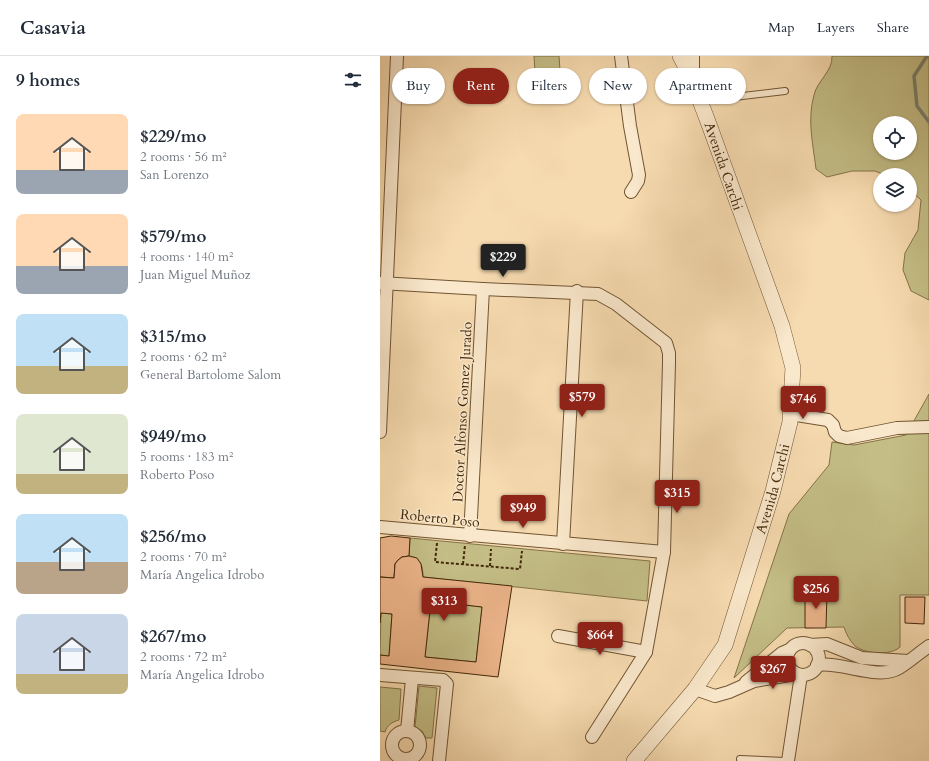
<!DOCTYPE html>
<meta charset="utf-8">
<style>
body{margin:0;font-family:Cardo,serif;background:#f2f2f3;color:#1f2937;height:100vh;display:flex;flex-direction:column;font-size:15px;white-space:nowrap}
*{box-sizing:border-box;margin:0}
p{font-size:13px;color:#747a83}
.icon{flex:none;width:22px;height:22px;fill:none;stroke:currentColor;stroke-width:2;stroke-linecap:round;stroke-linejoin:round}
.map{position:relative;flex:1;overflow:hidden}
.details{display:flex;flex-direction:column;background:#fff;width:380px}
.details>*{flex:none}
.hud{position:absolute;left:12px;top:12px;width:380px;height:36px;display:flex;gap:8px}
.tools{position:absolute;left:493px;top:60px;display:grid;gap:8px}
.tools a{display:grid;place-items:center;width:44px;height:44px;border-radius:50%;background:#fff;box-shadow:0 1px 3px #0004;font-size:20px}
.price{position:absolute;translate:-50% -34px;padding:0 9px;border-radius:4px;background:#8f2418;color:#fff;font-size:13px;line-height:26px;filter:drop-shadow(0 1px 2px #0008)}
.price::after{content:'';position:absolute;left:50%;top:24px;width:12px;height:9px;margin-left:-6px;background:inherit;clip-path:polygon(0 0,100% 0,50% 100%)}
.price.active{background:#222;color:#fff}
ul{padding:0;list-style:none}
li{display:flex;align-items:center;gap:12px;height:100px;padding:0 16px}
li span{display:grid;place-items:center;flex:none;width:112px;height:80px;border-radius:8px;color:#555}
li>.icon{margin-inline-start:auto}
span .icon{width:48px;height:48px;fill:#fffc;stroke-width:1}
li b{font-size:17px}
h2{display:flex;justify-content:space-between;align-items:center;height:48px;padding:0 16px;font-size:17px}
.tag{padding:0 14px;border-radius:18px;background:#fff;box-shadow:0 1px 3px #0004;font-size:14px;line-height:36px}
.tag.active{background:#8f2418;color:#fff}
header{display:flex;align-items:center;gap:24px;box-sizing:border-box;height:56px;padding:0 20px;background:#fff;border-bottom:1px solid #e0e1e3}
header strong{font-size:19px}
nav{display:flex;gap:22px;margin-inline-start:auto;font-size:14px}
main{display:flex;flex:1;min-height:0}
.map>svg:first-child{display:block}
.green{fill:#c4be86;stroke:#847348;fill-rule:evenodd}
.lines{fill:none;stroke-linecap:round;stroke-linejoin:round}
.stream{stroke:#79806c;stroke-width:3.5}
.building{fill:#ebb389;stroke:#442809;fill-rule:evenodd}
.service-casing{stroke:#715533;stroke-width:8}
.minor-casing{stroke:#715533;stroke-width:14}
.tertiary-casing{stroke:#715533;stroke-width:16}
.path{stroke:#442809;stroke-width:2;stroke-dasharray:3 2;stroke-linecap:butt}
.service{stroke:#fae8cc;stroke-width:6}
.minor{stroke:#fae8cc;stroke-width:12}
.tertiary{stroke:#fae8cc;stroke-width:15}
.labels{text-anchor:middle;stroke-width:3;stroke-linejoin:round;paint-order:stroke}
.street-label{font-size:14px;fill:#442809;stroke:#fae8cc}
</style>
<header>
<strong>Casavia</strong>
<nav><a>Map</a><a>Layers</a><a>Share</a></nav>
</header>
<main>
<section class="details">
<h2>9 homes<svg class="icon" aria-label="filters" viewBox="0 0 24 24"><path d="M4 7h16M4 17h16"/><circle cx="9" cy="7" r="2"/><circle cx="15" cy="17" r="2"/></svg></h2>
<ul>
<li><span style="background:linear-gradient(#ffd9b3 70%,#9aa5b1 0)"><svg class="icon" aria-label="home" viewBox="0 0 24 24"><path d="M3 11l9-7 9 7M6 9v11h12V9"/></svg></span><div><b>$229/mo</b><p>2 rooms · 56 m²</p><p>San Lorenzo</p></div></li>
<li><span style="background:linear-gradient(#ffd9b3 65%,#9aa5b1 0)"><svg class="icon" aria-label="home" viewBox="0 0 24 24"><path d="M3 11l9-7 9 7M6 9v11h12V9"/></svg></span><div><b>$579/mo</b><p>4 rooms · 140 m²</p><p>Juan Miguel Muñoz</p></div></li>
<li><span style="background:linear-gradient(#bfe0f5 65%,#c2b280 0)"><svg class="icon" aria-label="home" viewBox="0 0 24 24"><path d="M3 11l9-7 9 7M6 9v11h12V9"/></svg></span><div><b>$315/mo</b><p>2 rooms · 62 m²</p><p>General Bartolome Salom</p></div></li>
<li><span style="background:linear-gradient(#dfe7d0 75%,#c2b280 0)"><svg class="icon" aria-label="home" viewBox="0 0 24 24"><path d="M3 11l9-7 9 7M6 9v11h12V9"/></svg></span><div><b>$949/mo</b><p>5 rooms · 183 m²</p><p>Roberto Poso</p></div></li>
<li><span style="background:linear-gradient(#bfe0f5 60%,#b9a48a 0)"><svg class="icon" aria-label="home" viewBox="0 0 24 24"><path d="M3 11l9-7 9 7M6 9v11h12V9"/></svg></span><div><b>$256/mo</b><p>2 rooms · 70 m²</p><p>María Angelica Idrobo</p></div></li>
<li><span style="background:linear-gradient(#c9d6e8 75%,#c2b280 0)"><svg class="icon" aria-label="home" viewBox="0 0 24 24"><path d="M3 11l9-7 9 7M6 9v11h12V9"/></svg></span><div><b>$267/mo</b><p>2 rooms · 72 m²</p><p>María Angelica Idrobo</p></div></li>
</ul>
</section>
<div class="map">
<svg width="549" height="705" viewBox="0 0 549 705">
<rect width="100%" height="100%" fill="#f7dbb0"/>
<filter id="stains"><feTurbulence type="fractalNoise" baseFrequency=".005" numOctaves="4"/><feColorMatrix values="0 0 0 0 .2 0 0 0 0 .09 0 0 0 0 .02 0 0 0 .5 -.17"/></filter>
<radialGradient id="worn" r=".72"><stop offset=".6" stop-color="#630" stop-opacity="0"/><stop offset="1" stop-color="#630" stop-opacity=".3"/></radialGradient>
<!-- green -->
<g class="green">
<path d="M154 0H179L180 14 155 16Z"/>
<path d="M452 0H549V244L531 235 523 214 525 197 538 174 541 144 530 134V119H505L495 115H472L447 121 436 113C433 88 427 64 434 39 437 25 453 15 452 0ZM500 67H530V97H500Z"/>
<path d="M549 338V539H520V591C510 600 486 598 475 590 470 585 466 578 464 571L407 572 354 622 409 458 449 409 452 386 474 389 526 379Z"/>
<path d="M30 482 270 505 267 545 43 521C43 510 41 502 29 500Z"/>
<path d="M51 545 102 551 96 606 45 601Z"/>
<path d="M1 557 12 558 9 600 0 599Z"/>
<path d="M39 630 57 632 52 682H46L42 675 35 671Z"/>
<path d="M0 631 21 633 19 664C12 666 7 669 5 676L0 675Z"/>
</g>
<g class="lines">
<!-- stream -->
<path class="stream" d="M547 0 534 20 537 50 549 66"/>
</g>
<!-- building -->
<g class="building">
<path d="M11 480 30 482 29 500 22 501 18 504 15 508 14 522 0 521V482Z"/>
<path d="M29 500 37 502 41 508 43 521 132 530 118 621 0 608V599L9 600 12 558 1 557 0 567V521L14 522 15 508 18 504 22 501ZM51 545 102 551 96 606 45 601Z"/>
<path d="M425 536 447 537 446 572H425Z"/>
<path d="M525 541H545L544 568 525 567Z"/>
</g>
<g class="lines">
<defs>
<g id="service">
<path d="M320 45 405 35"/>
<path d="M360 703 405 705"/>
</g>
<g id="minor">
<path d="M241 0 250 70 259 119 258 125 251 136"/>
<path d="M313 0V25"/>
<path d="M0 227 103 233 218 238 236 248 286 287 289 297V307L284 496 266 596 212 681"/>
<path d="M410 358 448 364 453 369 455 376 459 380 467 382 517 372 549 371"/>
<path d="M0 376 17 0"/>
<path d="M0 471 284 496"/>
<path d="M90 480 103 233"/>
<path d="M183 488 197 235"/>
<path d="M178 580 266 596"/>
<circle cx="423" cy="603" r="16"/>
<path d="M430 589 447 588 482 602 528 605"/>
<path d="M437 609C462 605 497 625 519 612 529 606 539 597 549 590"/>
<path d="M0 619 63 624 67 628 59 705"/>
<path d="M366 626 402 597 409 594"/>
<path d="M315 633 335 640 349 636 374 625 416 618"/>
<circle cx="26" cy="689" r="14"/>
<path d="M27 675 32 623"/>
<path d="M408 705 421 619"/>
</g>
<g id="tertiary">
<path id="s1" d="M254 705 315 633 345 589 393 435 410 366 412 328 413 312 402 270 330 71 311 21 300 0"/>
</g>
</defs>
<!-- service casing -->
<use href="#service" class="service-casing"/>
<!-- minor casing -->
<use href="#minor" class="minor-casing"/>
<!-- tertiary casing -->
<use href="#tertiary" class="tertiary-casing"/>
<!-- path -->
<g class="path">
<path d="M57 487 55 506 140 513 142 495"/>
<path d="M83 508 85 489"/>
<path d="M110 510 111 493"/>
</g>
<!-- service -->
<use href="#service" class="service"/>
<!-- minor -->
<use href="#minor" class="minor"/>
<!-- tertiary -->
<use href="#tertiary" class="tertiary"/>
</g>
<g class="labels">
<!-- street labels -->
<g class="street-label">
<text transform="translate(344 110) rotate(71)" y="5">Avenida Carchi</text>
<text transform="translate(82 356) rotate(-87)" y="5">Doctor Alfonso Gomez Jurado</text>
<text dy="5" stroke="none"><textPath href="#s1" startOffset="311">Avenida Carchi</textPath></text>
<text transform="translate(60 462) rotate(6)" y="5">Roberto Poso</text>
</g>
</g>
<rect width="100%" height="100%" filter="url(#stains)"/>
<rect width="100%" height="100%" fill="url(#worn)"/>
</svg>
<div class="tools">
<a><svg class="icon" aria-label="locate" viewBox="0 0 24 24"><circle cx="12" cy="12" r="6"/><path d="M12 2v4M12 18v4M2 12h4M18 12h4"/></svg></a>
<a><svg class="icon" aria-label="layers" viewBox="0 0 24 24"><path d="M12 4l9 5-9 5-9-5zM3 14l9 5 9-5"/></svg></a>
</div>
<b class="price active" style="left:123px;top:222px">$229</b>
<b class="price" style="left:202px;top:362px">$579</b>
<b class="price" style="left:423px;top:364px">$746</b>
<b class="price" style="left:297px;top:458px">$315</b>
<b class="price" style="left:143px;top:473px">$949</b>
<b class="price" style="left:436px;top:554px">$256</b>
<b class="price" style="left:64px;top:566px">$313</b>
<b class="price" style="left:220px;top:600px">$664</b>
<b class="price" style="left:393px;top:634px">$267</b>
<div class="hud">
<a class="tag">Buy</a>
<a class="tag active">Rent</a>
<a class="tag">Filters</a>
<a class="tag">New</a>
<a class="tag">Apartment</a>
</div>
</div>
</main>
